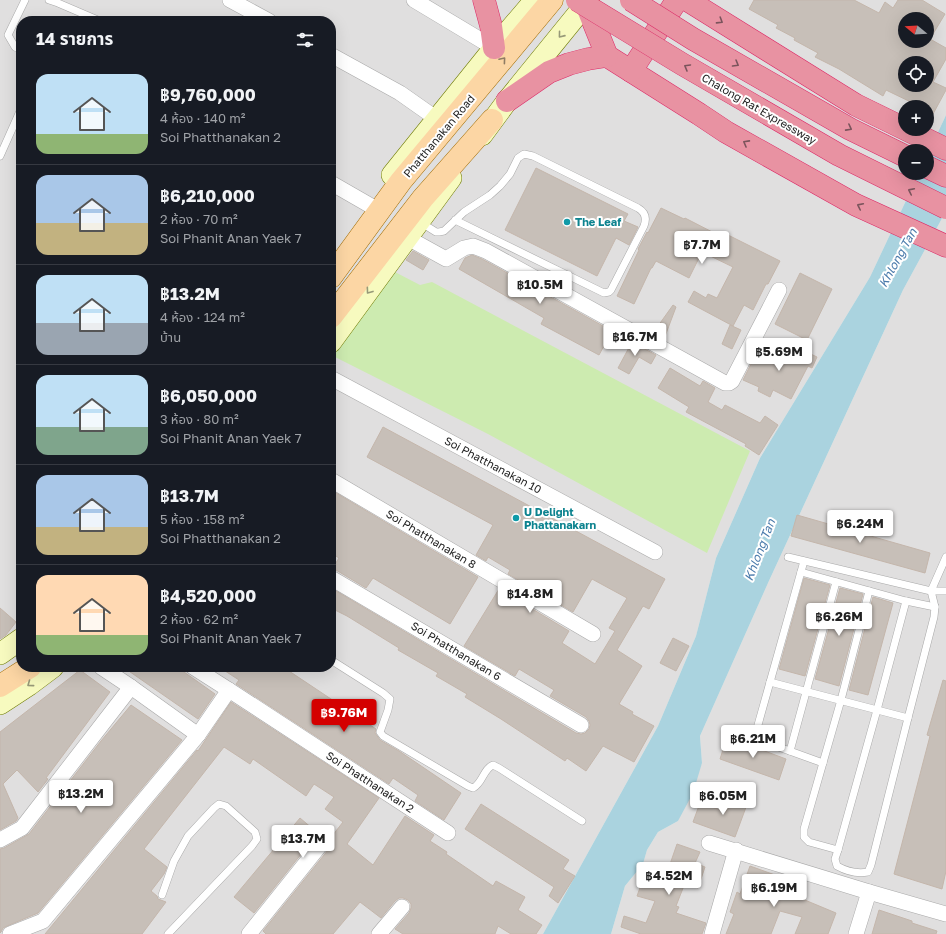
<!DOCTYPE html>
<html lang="th">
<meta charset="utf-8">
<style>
body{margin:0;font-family:"Golos Text","Noto Sans Thai",sans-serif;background:#242831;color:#f1f3f6;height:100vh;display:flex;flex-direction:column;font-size:15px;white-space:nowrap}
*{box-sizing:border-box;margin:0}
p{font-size:13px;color:#9ea1a6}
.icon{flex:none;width:22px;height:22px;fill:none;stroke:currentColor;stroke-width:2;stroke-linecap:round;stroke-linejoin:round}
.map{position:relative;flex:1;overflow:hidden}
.sheet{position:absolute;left:16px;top:16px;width:320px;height:656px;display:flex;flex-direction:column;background:#171b24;border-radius:16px;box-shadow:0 4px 16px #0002}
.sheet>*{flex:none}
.needle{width:26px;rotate:288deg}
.buttons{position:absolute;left:898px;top:12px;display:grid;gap:8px}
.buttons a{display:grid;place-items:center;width:36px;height:36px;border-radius:50%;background:#171b24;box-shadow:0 4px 16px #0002;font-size:20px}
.price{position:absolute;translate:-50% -34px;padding:0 9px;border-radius:4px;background:#fff;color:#222;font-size:13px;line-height:26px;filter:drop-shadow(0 1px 2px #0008)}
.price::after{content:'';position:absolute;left:50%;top:24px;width:12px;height:9px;margin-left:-6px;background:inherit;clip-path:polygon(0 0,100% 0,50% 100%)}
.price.active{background:#d40000;color:#fff}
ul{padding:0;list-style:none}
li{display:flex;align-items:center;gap:12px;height:100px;padding:0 20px}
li+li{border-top:1px solid #363941}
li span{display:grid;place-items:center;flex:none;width:112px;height:80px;border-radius:12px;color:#555}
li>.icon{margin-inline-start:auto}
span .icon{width:48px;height:48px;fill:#fffc;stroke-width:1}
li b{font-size:17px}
h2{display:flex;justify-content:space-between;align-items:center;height:48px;padding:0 20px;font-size:17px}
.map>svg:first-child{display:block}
.residential{fill:#e0dfdf;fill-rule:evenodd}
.grass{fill:#cdebb0}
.water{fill:#aad3df}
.building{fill:#c7bfb8;stroke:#c4b6ab;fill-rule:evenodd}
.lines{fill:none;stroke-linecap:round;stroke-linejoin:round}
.lane-casing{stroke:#a9a9a9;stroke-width:8}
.street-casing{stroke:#a9a9a9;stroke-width:16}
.secondary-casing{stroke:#707d05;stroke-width:22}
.primary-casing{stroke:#a06b00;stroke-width:23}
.highway-casing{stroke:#dc2a67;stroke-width:23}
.lane{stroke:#fff;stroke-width:7}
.street{stroke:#fff;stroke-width:15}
.secondary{stroke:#f7fabf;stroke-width:21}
.primary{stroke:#fcd6a4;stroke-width:22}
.highway{stroke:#e892a2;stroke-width:22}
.highway-bridge-casing{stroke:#dc2a67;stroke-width:23;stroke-linecap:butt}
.highway-bridge{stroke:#e892a2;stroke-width:22}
.oneway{stroke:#7b545c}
.oneway2{stroke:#979978}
.oneway3{stroke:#8f7c63}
.culture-dot{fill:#0f9aa8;stroke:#fff;stroke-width:1.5}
.labels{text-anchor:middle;stroke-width:4;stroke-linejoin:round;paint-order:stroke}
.street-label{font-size:11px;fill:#222;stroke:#fff}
.culture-label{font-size:11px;font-weight:bold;fill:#0d838f;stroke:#fff;text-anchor:start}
.water-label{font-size:12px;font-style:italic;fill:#4a7aab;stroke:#fff}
</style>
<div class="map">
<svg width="946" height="934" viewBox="0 0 946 934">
<rect width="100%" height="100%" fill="#f2efe9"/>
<!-- residential -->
<g class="residential">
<path d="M0 0H946V115L927 156V151H905V173H919L870 277 760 458 716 558 696 636 658 726 543 934H0ZM905 19H927V41H905ZM21 21H331V667H21ZM905 63H927V85H905ZM905 107H927V129H905Z"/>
<path d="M946 211V934H611L625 886 643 864 647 850 658 832 678 821 702 763 700 736 768 583 903 290Z"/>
</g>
<!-- grass -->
<path class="grass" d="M393 271 420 285 432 282 750 451 707 553 488 434 333 356Z"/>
<!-- water -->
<path class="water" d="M946 115V211L903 290 768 583 700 736 702 763 693 793 678 821 658 832 647 850 643 864 625 886 611 934H543L658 726 696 636 716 558 760 458 870 277 919 173H927V156Z"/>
<!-- building -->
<g class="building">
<path d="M754 0H854L879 13 885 2 893 8 898 0H922L945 14 930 39 946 48V59L933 82 946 88V90L933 114 927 111V107H919L915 105V104L886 90 883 96 839 69 815 57 818 53 794 40 795 38 776 28 778 25 749 9ZM905 19H927V41H905ZM905 63H927V85H905Z"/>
<path d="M536 168 628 214 624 221 638 227 629 245 616 238 597 276 505 230Z"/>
<path d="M661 208 684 219 685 218 720 236 722 232 780 261 768 284H766L753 310 744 305 733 326 688 302 694 291 706 298 708 294 717 298 733 267 702 252 689 278 656 261 652 268H651L634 304 617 296 639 250 638 249 647 232 648 233Z"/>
<path d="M413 251 429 260 423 270 406 260Z"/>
<path d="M472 255 482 259 612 331 599 355 541 324 544 318 459 269 465 258Z"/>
<path d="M800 273 832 289 807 340 775 324Z"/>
<path d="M673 305 676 307 664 339 653 333Z"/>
<path d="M730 325 741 330 732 349 722 344Z"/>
<path d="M632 342 656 355 651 364 639 357 629 374 618 368Z"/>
<path d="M760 346 788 362 796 347 817 357 812 368 808 366 791 399 773 390 770 397 758 391 759 387 743 380Z"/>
<path d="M670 368 700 386 703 381 715 388 708 402 722 410 725 405 760 423 765 416 778 425 759 455 745 446 746 444 686 412 689 407 658 388Z"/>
<path d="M383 427 665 579 649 609 643 606 617 650 642 666 619 704 633 712 632 714 654 726 634 762 603 746 586 771 567 758 565 761 501 719 465 697 467 694 436 676 438 673 398 650 399 648 347 616 331 608V588L576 733 581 734 585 733 589 729 590 725 589 721 586 717 550 696 554 690 519 669 515 676 464 646 499 589 569 631 562 643 595 664 615 631 609 628 627 598 592 579 573 612 508 574 510 570 488 557 486 561 476 555 493 525 367 457Z"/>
<path d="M331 490 478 577 450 624 373 578 366 588 336 570 332 569 339 558 331 553Z"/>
<path d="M797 515 930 553 925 573 791 536Z"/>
<path d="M804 578 830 585 805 676 779 669Z"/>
<path d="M840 588 863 594 839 686 815 679Z"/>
<path d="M873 597 893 603 868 695 849 690Z"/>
<path d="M0 608 16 622 6 635 0 639Z"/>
<path d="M673 638 689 646 676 671 660 663Z"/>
<path d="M123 667H177L215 694 198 719Z"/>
<path d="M219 667H283L376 729 375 733 380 740 399 751 461 793 444 820 415 801 418 795 393 778 389 784 236 684 239 680Z"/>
<path d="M80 670 110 692 46 778 48 779 38 792 17 770 3 784 18 818 16 821 0 830V732Z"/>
<path d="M943 680 946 681V871L942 889 894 874 930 736 927 735Z"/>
<path d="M231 702 379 798 347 844 373 865 405 816 434 835 430 841 447 852 446 854 493 886 496 881 525 897 518 910 542 925 536 934H511L498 926 495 934H403L395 929 409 913 411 908V904L408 900 403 898H399L395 901 381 918 360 902 333 934H266L263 931 328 850 330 845 329 840 343 822 325 809 334 797 314 784 306 796 253 759 250 764 224 747 144 849 167 867 164 874 151 891 157 896 158 899 166 902 142 934H45L197 750 198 751Z"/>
<path d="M131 705 182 740 38 913 7 926 3 928 1 932 0 933V849L4 848 29 834 101 741Z"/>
<path d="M727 737 786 759 779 780 720 759Z"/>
<path d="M733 794 749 799 735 837 693 822 700 803 726 812Z"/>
<path d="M481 804 569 860 563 869 575 876 558 903 549 896 554 887 465 829Z"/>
<path d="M300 818 320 835 317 836 314 838 254 913 234 897Z"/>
<path d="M677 844 700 852 695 863 705 867 698 888 685 883 676 906 679 907 676 913 706 923 702 934H641L621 927 624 916 646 923 655 901 637 896 641 885H642L650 864 668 870Z"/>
<path d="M750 866 775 875 770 888 801 896 800 898 836 913 828 934H795L802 917 780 911 771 934H726L734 914 730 912 737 892 740 894Z"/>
<path d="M879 910 912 921V923L937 931 936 934H872Z"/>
</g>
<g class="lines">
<defs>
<g id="lane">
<path d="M49 0 58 3 100 21"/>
<path d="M21 50 15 47 8 35 25 0"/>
<path d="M0 156 21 109"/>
<path d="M420 222 436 232H439L444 231 464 212 490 195 500 186 510 174 518 158 524 154 533 156 638 208C645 212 647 218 644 226L611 290 609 292 604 293 455 220"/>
<path d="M788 557 931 591H946"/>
<path d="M804 561 756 732V737L759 740 823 763"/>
<path d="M801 572 906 601 935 607"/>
<path d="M869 591 841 700 804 829V837L809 842 838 850 877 710 906 601"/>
<path d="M331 660 383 693 390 699 388 710 380 732 383 736 468 786 473 788C483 783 483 769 493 765L499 768 582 821"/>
<path d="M770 682 908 718 934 617 935 607 931 591 946 557"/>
<path d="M790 751 836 582"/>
<path d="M838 850 835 859 837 866C846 871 857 874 868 872L871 865 908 718"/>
<path d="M162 895 174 861 188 836 214 808 219 804 226 806 255 832 257 839 252 846 168 934"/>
</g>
<g id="street">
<path d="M230 0 269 21"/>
<path d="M414 0 494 48"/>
<path d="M331 55 400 93 437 119"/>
<path d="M331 183 371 206"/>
<path d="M408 238 446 259 464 248 473 246 486 251 725 383H729L732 381 779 290"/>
<path d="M331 378 655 552"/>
<path d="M331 480 593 634"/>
<path d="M331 578 581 725"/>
<path d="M101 667 131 687 198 735"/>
<path d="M193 667 229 690 448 833"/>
<path d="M0 840 22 828 131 687"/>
<path d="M709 843 869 892 946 914"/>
<path d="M10 934 43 921 198 735 229 690"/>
<path d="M249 934 321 844"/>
<path d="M379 934 402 907"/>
<path d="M712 934 736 850"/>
<path d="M856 934 869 892"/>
</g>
<g id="secondary">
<path d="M482 135 507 101 589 0"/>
<path d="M392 175 494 48 535 0"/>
<path d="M331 342 451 178"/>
<path d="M0 654 21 639"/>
<path d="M0 704 29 685 53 667"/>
</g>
<g id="primary">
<path d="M331 277 401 181 552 0"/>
<path d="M331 317 423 198 492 120"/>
<path d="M0 686 30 667"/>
</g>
<g id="highway">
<path d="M484 0 491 26 494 48"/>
<path d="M687 0 856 105 946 149"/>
<path d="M586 4 607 56 699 114 726 132 856 205 946 246"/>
<path d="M631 71 677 0"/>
<path d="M507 101 549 72 569 64 588 59 607 56"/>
<path d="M927 167 946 176"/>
</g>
</defs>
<!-- lane casing -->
<use href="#lane" class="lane-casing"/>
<!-- street casing -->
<use href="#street" class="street-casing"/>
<!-- secondary casing -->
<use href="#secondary" class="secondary-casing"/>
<!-- primary casing -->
<use href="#primary" class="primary-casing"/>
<!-- highway casing -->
<use href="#highway" class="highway-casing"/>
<!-- lane -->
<use href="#lane" class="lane"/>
<!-- street -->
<use href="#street" class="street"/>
<!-- secondary -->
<use href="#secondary" class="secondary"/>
<!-- primary -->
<use href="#primary" class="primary"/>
<!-- highway -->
<use href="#highway" class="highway"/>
<defs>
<g id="highway-bridge">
<path d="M577 0 682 64 839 155 946 208"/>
<path d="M631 0 693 39 850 129 905 156"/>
</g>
</defs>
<!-- highway-bridge casing -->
<use href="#highway-bridge" class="highway-bridge-casing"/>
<!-- highway-bridge -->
<use href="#highway-bridge" class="highway-bridge"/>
</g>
<!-- one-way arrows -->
<defs><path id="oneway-chevron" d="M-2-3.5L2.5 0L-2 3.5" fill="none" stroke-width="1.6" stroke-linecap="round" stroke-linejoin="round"/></defs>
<g class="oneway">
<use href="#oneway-chevron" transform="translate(720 21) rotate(32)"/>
<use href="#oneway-chevron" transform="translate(736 64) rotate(30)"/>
<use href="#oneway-chevron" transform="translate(687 67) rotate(-150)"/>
<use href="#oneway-chevron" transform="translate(849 128) rotate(28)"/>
<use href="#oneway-chevron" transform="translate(746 143) rotate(-151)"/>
<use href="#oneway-chevron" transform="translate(911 191) rotate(-154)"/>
<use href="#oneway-chevron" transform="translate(860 206) rotate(-154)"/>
</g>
<g class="oneway2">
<use href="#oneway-chevron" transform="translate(561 35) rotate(129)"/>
<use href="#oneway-chevron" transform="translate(369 291) rotate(126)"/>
<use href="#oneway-chevron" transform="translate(30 684) rotate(144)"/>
</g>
<use class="oneway3" href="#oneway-chevron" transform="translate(503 60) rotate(-50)"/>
<!-- markers -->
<g class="culture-dot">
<circle cx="567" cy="222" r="4"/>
<circle cx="516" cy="518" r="4"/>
</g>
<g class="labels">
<!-- street labels -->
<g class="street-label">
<text transform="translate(759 109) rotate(30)" y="4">Chalong Rat Expressway</text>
<text transform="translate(439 136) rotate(-50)" y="4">Phatthanakan Road</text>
<text transform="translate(493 465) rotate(28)" y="4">Soi Phatthanakan 10</text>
<text transform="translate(431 539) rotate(31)" y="4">Soi Phatthanakan 8</text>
<text transform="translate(456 651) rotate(31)" y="4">Soi Phatthanakan 6</text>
<text transform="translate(370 782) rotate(33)" y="4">Soi Phatthanakan 2</text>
</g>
<!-- culture labels -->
<g class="culture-label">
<text x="575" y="226">The Leaf</text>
<text x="524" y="516">U Delight<tspan x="524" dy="13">Phattanakarn</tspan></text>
</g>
<!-- water labels -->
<g class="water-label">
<text transform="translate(898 258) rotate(-61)" y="4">Khlong Tan</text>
<text transform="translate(760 550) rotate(-69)" y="4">Khlong Tan</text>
</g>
</g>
</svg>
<div class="buttons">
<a><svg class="needle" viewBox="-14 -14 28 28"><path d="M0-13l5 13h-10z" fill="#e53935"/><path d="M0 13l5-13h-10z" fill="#9ea1a6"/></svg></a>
<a><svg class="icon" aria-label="locate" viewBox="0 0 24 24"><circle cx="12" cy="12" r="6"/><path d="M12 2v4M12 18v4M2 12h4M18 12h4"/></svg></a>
<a>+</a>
<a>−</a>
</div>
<b class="price" style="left:702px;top:265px">฿7.7M</b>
<b class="price" style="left:540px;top:305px">฿10.5M</b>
<b class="price" style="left:635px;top:357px">฿16.7M</b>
<b class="price" style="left:779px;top:372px">฿5.69M</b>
<b class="price" style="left:860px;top:544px">฿6.24M</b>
<b class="price" style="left:530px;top:614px">฿14.8M</b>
<b class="price" style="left:839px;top:637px">฿6.26M</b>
<b class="price active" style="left:344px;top:733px">฿9.76M</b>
<b class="price" style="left:753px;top:759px">฿6.21M</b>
<b class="price" style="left:81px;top:814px">฿13.2M</b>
<b class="price" style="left:723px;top:816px">฿6.05M</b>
<b class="price" style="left:303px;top:859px">฿13.7M</b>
<b class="price" style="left:669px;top:896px">฿4.52M</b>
<b class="price" style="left:774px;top:908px">฿6.19M</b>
<section class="sheet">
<h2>14 รายการ<svg class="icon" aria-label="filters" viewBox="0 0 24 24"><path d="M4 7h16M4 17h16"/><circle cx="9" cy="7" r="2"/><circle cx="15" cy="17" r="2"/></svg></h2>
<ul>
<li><span style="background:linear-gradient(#bfe0f5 75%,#8fb573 0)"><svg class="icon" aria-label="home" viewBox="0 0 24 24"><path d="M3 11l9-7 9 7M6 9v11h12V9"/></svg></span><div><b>฿9,760,000</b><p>4 ห้อง · 140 m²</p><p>Soi Phatthanakan 2</p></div></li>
<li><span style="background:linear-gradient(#a9c7e8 60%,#c2b280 0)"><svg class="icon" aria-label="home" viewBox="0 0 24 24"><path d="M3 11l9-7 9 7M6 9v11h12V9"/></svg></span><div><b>฿6,210,000</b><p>2 ห้อง · 70 m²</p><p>Soi Phanit Anan Yaek 7</p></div></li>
<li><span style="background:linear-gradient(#bfe0f5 60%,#9aa5b1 0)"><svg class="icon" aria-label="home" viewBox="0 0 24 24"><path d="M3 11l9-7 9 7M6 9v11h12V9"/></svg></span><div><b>฿13.2M</b><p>4 ห้อง · 124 m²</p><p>บ้าน</p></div></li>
<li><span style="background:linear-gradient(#bfe0f5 65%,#7fa58c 0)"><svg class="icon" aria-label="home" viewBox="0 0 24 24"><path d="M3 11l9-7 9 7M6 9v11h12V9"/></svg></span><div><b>฿6,050,000</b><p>3 ห้อง · 80 m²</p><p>Soi Phanit Anan Yaek 7</p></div></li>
<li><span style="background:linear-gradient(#a9c7e8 65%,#c2b280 0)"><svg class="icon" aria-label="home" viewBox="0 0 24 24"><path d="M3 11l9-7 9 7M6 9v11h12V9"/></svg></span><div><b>฿13.7M</b><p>5 ห้อง · 158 m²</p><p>Soi Phatthanakan 2</p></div></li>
<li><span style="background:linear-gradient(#ffd9b3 75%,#8fb573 0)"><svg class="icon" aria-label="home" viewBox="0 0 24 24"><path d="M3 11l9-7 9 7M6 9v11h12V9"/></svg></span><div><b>฿4,520,000</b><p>2 ห้อง · 62 m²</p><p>Soi Phanit Anan Yaek 7</p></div></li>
</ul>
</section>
</div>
